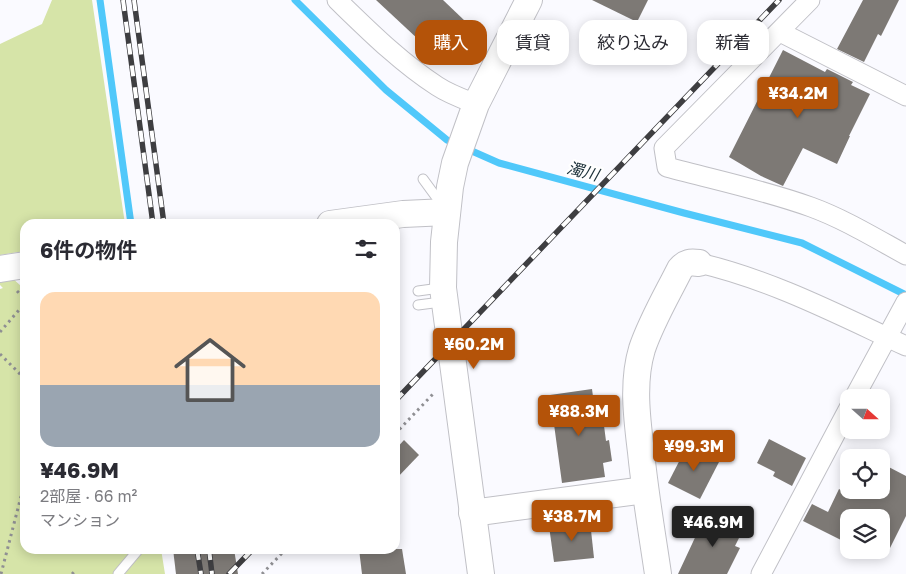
<!DOCTYPE html>
<html lang="ja">
<meta charset="utf-8">
<style>
body{margin:0;font-family:"Golos Text","Noto Sans JP",sans-serif;background:#f2f2f3;color:#2b2b33;height:100vh;display:flex;flex-direction:column;font-size:19px;white-space:nowrap}
*{box-sizing:border-box;margin:0}
p{font-size:16px;color:#7c7c81}
.icon{flex:none;width:28px;height:28px;fill:none;stroke:currentColor;stroke-width:2;stroke-linecap:round;stroke-linejoin:round}
.map{position:relative;flex:1;overflow:hidden}
.panel{position:absolute;left:20px;top:219px;width:380px;height:335px;display:flex;flex-direction:column;background:#fff;border-radius:15px;box-shadow:0 2px 12px #0003}
.panel>*{flex:none}
.hud{position:absolute;left:415px;top:20px;width:415px;height:45px;display:flex;gap:10px}
.needle{width:32px;rotate:111deg}
.buttons{position:absolute;left:840px;top:389px;display:grid;gap:10px}
.buttons a{display:grid;place-items:center;width:50px;height:50px;border-radius:10px;background:#fff;box-shadow:0 2px 12px #0003;font-size:25px}
.price{position:absolute;translate:-50% -42px;padding:0 11px;border-radius:5px;background:#b45309;color:#fff;font-size:16px;line-height:32px;filter:drop-shadow(0 1px 2px #0008)}
.price::after{content:'';position:absolute;left:50%;top:30px;width:15px;height:11px;margin-left:-8px;background:inherit;clip-path:polygon(0 0,100% 0,50% 100%)}
.price.active{background:#222;color:#fff}
ul{padding:0;list-style:none}
li{display:grid;align-content:center;gap:10px;height:265px;padding:0 20px}
li+li{border-top:1px solid #e1e1e2}
li span{display:grid;place-items:center;height:155px;border-radius:15px;color:#555}
li>.icon{margin-inline-start:auto}
span .icon{width:90px;height:90px;fill:#fffc;stroke-width:1}
li b{font-size:21px}
h2{display:flex;justify-content:space-between;align-items:center;height:60px;padding:0 20px;font-size:21px}
.chip{padding:0 18px;border-radius:15px;background:#fff;box-shadow:0 2px 12px #0003;font-size:18px;line-height:45px}
.chip.active{background:#b45309;color:#fff}
.map>svg:first-child{display:block}
.green{fill:#d6e4a8}
.lines{fill:none;stroke-linecap:round;stroke-linejoin:round}
.stream{stroke:#50c8fa;stroke-width:7}
.building{fill:#7d7975}
.lane-casing{stroke:#c0c0c6;stroke-width:11}
.street-casing{stroke:#c0c0c6;stroke-width:21}
.secondary-casing{stroke:#c0c0c6;stroke-width:28}
.path{stroke:#8f8f93;stroke-width:3;stroke-dasharray:2.5 4;stroke-linecap:butt}
.lane{stroke:#fff;stroke-width:9}
.street{stroke:#fff;stroke-width:19}
.secondary{stroke:#fff;stroke-width:26}
.rail-casing{stroke:#3e3e41;stroke-width:5.5}
.rail{stroke:#fff;stroke-width:4;stroke-dasharray:11;stroke-linecap:butt}
.labels{text-anchor:middle;stroke-width:4.5;stroke-linejoin:round;paint-order:stroke}
.water-label{font-size:16px;font-style:italic;fill:#192e37;stroke:#fff}
</style>
<div class="map">
<svg width="906" height="574" viewBox="0 0 906 574">
<rect width="100%" height="100%" fill="#fafaff"/>
<!-- green -->
<g class="green">
<path d="M52 0H92L125 224H25V251L0 255V44L42 24Z"/>
<path d="M0 267 21 286H25V549H161L165 574H0V289L3 288 0 285Z"/>
</g>
<g class="lines">
<!-- stream -->
<g class="stream">
<path d="M100 0 131 224"/>
<path d="M295 0 386 90 447 140 499 163 684 213 802 243 906 295"/>
</g>
</g>
<!-- building -->
<g class="building">
<path d="M376 0H443L465 21 434 54Z"/>
<path d="M592 0H648L637 22Z"/>
<path d="M863 0H899L881 36 878 34 864 62 837 49Z"/>
<path d="M783 50 825 72 827 69 853 82 851 85 870 94 849 136H850L837 164 803 148 783 186 761 176 729 157Z"/>
<path d="M592 389 596 419 603 418 606 441 609 440 612 461 603 463 605 477 562 483 550 395Z"/>
<path d="M769 439 806 458 792 486 773 476 775 472 757 463Z"/>
<path d="M404 440 419 455 395 480V450Z"/>
<path d="M687 446 719 462 700 499 668 483Z"/>
<path d="M881 463 906 476V516L888 552 881 549V518H849V544L803 521 812 504 828 512 839 489 859 499 863 490H881Z"/>
<path d="M707 512 743 530 735 546 740 548 727 574H678Z"/>
<path d="M590 521 594 558 554 562 549 526Z"/>
<path d="M173 549H234L238 574H176Z"/>
<path d="M359 549H402L406 574H362Z"/>
</g>
<g class="lines">
<defs>
<g id="lane">
<path d="M423 179 442 205"/>
<path d="M418 291 440 288"/>
<path d="M418 305 441 302"/>
<path d="M118 574 139 549"/>
</g>
<g id="street">
<path d="M337 0C368 30 401 63 437 86 449 94 463 99 476 104"/>
<path d="M810 0 664 148 667 167C715 180 764 190 811 207 844 219 875 238 906 255"/>
<path d="M780 32 906 96"/>
<path d="M699 263C772 280 839 315 906 346"/>
<path d="M854 398 906 302"/>
<path d="M761 574 849 408"/>
</g>
<g id="secondary">
<path d="M330 224 403 214 447 212"/>
<path d="M0 269 25 265"/>
<path d="M472 513 645 490"/>
<path d="M481 574 443 288 444 242 450 187 455 163 476 104 529 0"/>
<path d="M658 574C652 533 645 493 641 452 637 419 632 382 642 349 651 322 667 295 680 269 686 262 690 262 699 263"/>
</g>
</defs>
<!-- lane casing -->
<use href="#lane" class="lane-casing"/>
<!-- street casing -->
<use href="#street" class="street-casing"/>
<!-- secondary casing -->
<use href="#secondary" class="secondary-casing"/>
<!-- path -->
<g class="path">
<path d="M17 291 25 299"/>
<path d="M0 332 25 303"/>
<path d="M0 354 25 379"/>
<path d="M395 434 433 394"/>
<path d="M1 574 25 481"/>
<path d="M72 574 76 570"/>
<path d="M262 574 286 549"/>
</g>
<!-- lane -->
<use href="#lane" class="lane"/>
<!-- street -->
<use href="#street" class="street"/>
<!-- secondary -->
<use href="#secondary" class="secondary"/>
<defs>
<g id="rail">
<path d="M123 0 153 224"/>
<path d="M134 0 164 224"/>
<path d="M395 401 779 0"/>
<path d="M197 549 201 574"/>
<path d="M209 549 212 574"/>
<path d="M229 574 253 549"/>
</g>
</defs>
<!-- rail casing -->
<use href="#rail" class="rail-casing"/>
<!-- rail -->
<use href="#rail" class="rail"/>
</g>
<g class="labels">
<!-- water labels -->
<g class="water-label">
<text transform="translate(583 171) rotate(15)" y="6">濁川</text>
</g>
</g>
</svg>
<div class="buttons">
<a><svg class="needle" viewBox="-14 -14 28 28"><path d="M0-13l5 13h-10z" fill="#e53935"/><path d="M0 13l5-13h-10z" fill="#7c7c81"/></svg></a>
<a><svg class="icon" aria-label="locate" viewBox="0 0 24 24"><circle cx="12" cy="12" r="6"/><path d="M12 2v4M12 18v4M2 12h4M18 12h4"/></svg></a>
<a><svg class="icon" aria-label="layers" viewBox="0 0 24 24"><path d="M12 4l9 5-9 5-9-5zM3 14l9 5 9-5"/></svg></a>
</div>
<b class="price" style="left:798px;top:119px">¥34.2M</b>
<b class="price" style="left:474px;top:370px">¥60.2M</b>
<b class="price" style="left:579px;top:437px">¥88.3M</b>
<b class="price" style="left:694px;top:472px">¥99.3M</b>
<b class="price" style="left:572px;top:542px">¥38.7M</b>
<b class="price active" style="left:713px;top:548px">¥46.9M</b>
<div class="hud">
<a class="chip active">購入</a>
<a class="chip">賃貸</a>
<a class="chip">絞り込み</a>
<a class="chip">新着</a>
</div>
<section class="panel">
<h2>6件の物件<svg class="icon" aria-label="filters" viewBox="0 0 24 24"><path d="M4 7h16M4 17h16"/><circle cx="9" cy="7" r="2"/><circle cx="15" cy="17" r="2"/></svg></h2>
<ul>
<li><span style="background:linear-gradient(#ffd9b3 60%,#9aa5b1 0)"><svg class="icon" aria-label="home" viewBox="0 0 24 24"><path d="M3 11l9-7 9 7M6 9v11h12V9"/></svg></span><div><b>¥46.9M</b><p>2部屋 · 66 m²</p><p>マンション</p></div></li>
</ul>
</section>
</div>
